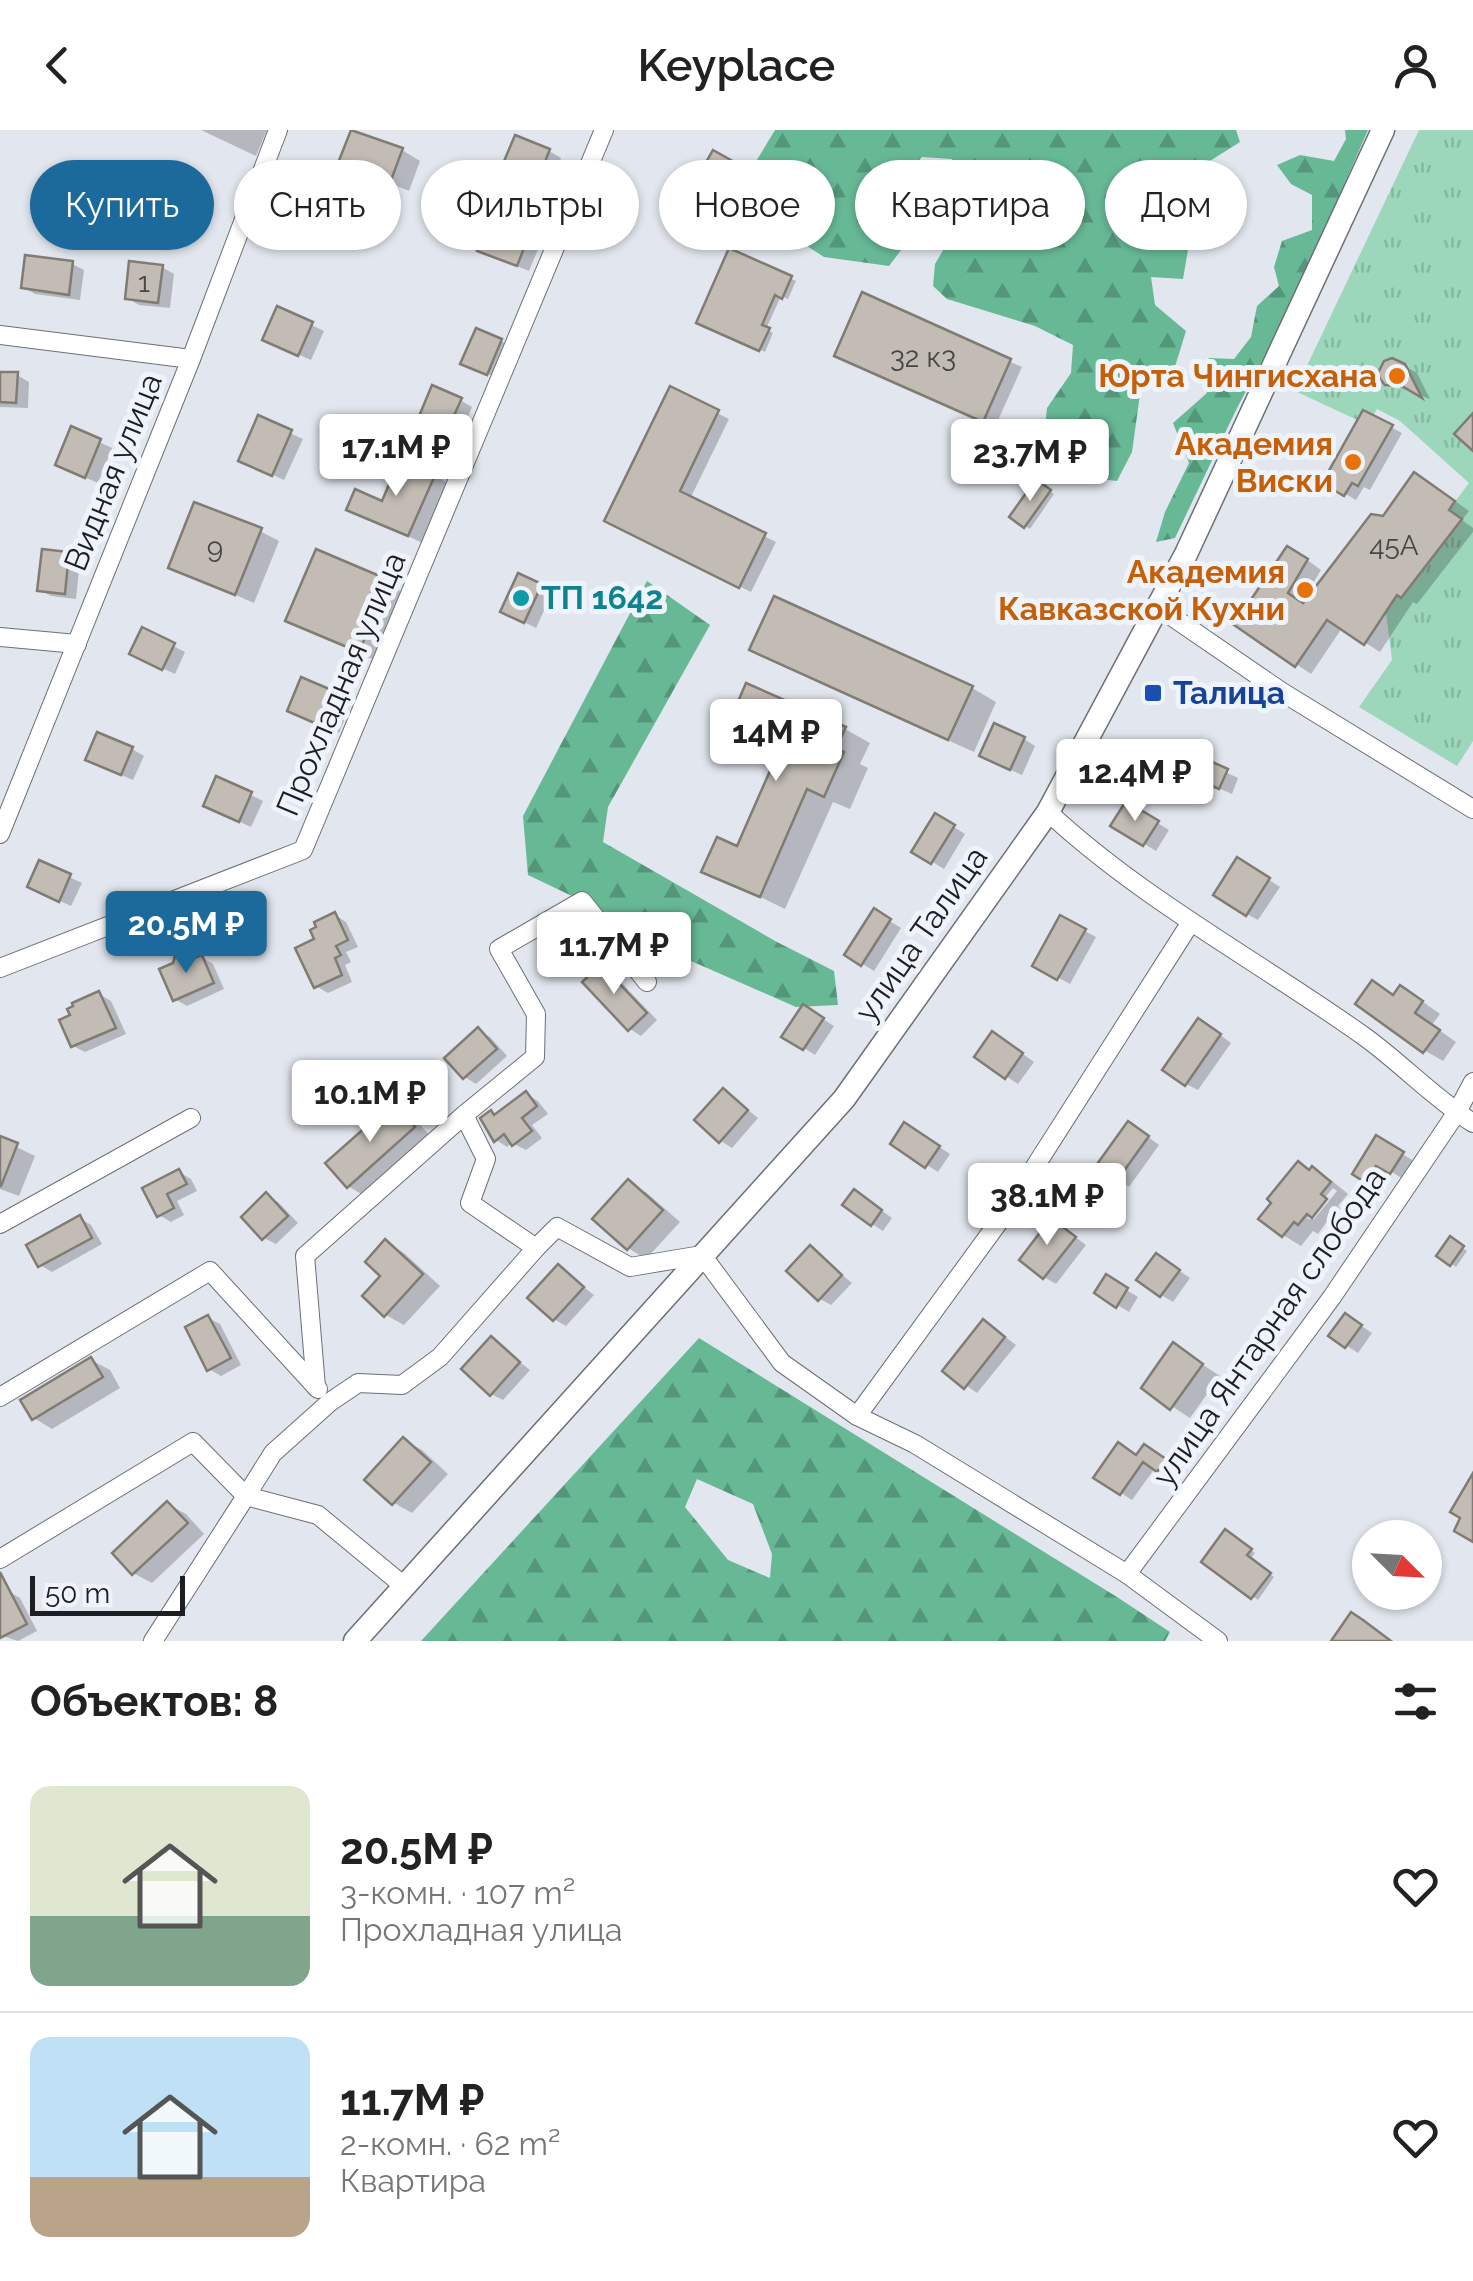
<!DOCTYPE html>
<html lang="ru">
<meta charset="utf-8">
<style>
body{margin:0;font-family:Raleway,sans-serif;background:#f2f2f2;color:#222;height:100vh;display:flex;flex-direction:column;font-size:38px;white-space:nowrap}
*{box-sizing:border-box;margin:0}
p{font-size:32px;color:#767676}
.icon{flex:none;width:55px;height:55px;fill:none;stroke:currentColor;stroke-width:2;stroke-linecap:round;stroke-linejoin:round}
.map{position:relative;height:1511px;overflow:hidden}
.panel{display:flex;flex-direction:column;background:#fff;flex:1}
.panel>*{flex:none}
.hud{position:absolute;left:30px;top:30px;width:1415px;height:90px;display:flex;gap:20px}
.needle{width:65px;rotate:114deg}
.fabs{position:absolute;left:1352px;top:1390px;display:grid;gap:20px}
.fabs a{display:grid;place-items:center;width:90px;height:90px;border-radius:50%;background:#fff;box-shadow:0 2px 8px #0004;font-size:50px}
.scale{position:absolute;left:30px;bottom:25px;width:155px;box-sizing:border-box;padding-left:10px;border:5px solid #1d1e21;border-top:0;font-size:28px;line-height:35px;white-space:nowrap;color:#1d1e21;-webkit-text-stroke:8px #eff3fc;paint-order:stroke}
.price{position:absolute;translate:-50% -85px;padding:0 22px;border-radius:10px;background:#fff;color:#222;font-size:32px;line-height:65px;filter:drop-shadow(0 2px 5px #0008)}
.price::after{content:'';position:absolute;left:50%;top:60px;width:30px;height:22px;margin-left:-15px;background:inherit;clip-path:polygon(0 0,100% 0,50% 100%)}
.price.selected{background:#1c699c;color:#fff}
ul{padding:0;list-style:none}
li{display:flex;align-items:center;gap:30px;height:250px;padding:0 30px}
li+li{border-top:2px solid #e0e0e0}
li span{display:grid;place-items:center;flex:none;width:280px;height:200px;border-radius:20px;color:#555}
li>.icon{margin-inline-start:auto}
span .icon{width:120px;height:120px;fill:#fffc;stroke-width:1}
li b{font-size:42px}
h2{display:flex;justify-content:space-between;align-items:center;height:120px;padding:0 30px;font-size:42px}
.tag{padding:0 35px;border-radius:45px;background:#fff;box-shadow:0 2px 8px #0004;font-size:35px;line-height:90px}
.tag.selected{background:#1c699c;color:#fff}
header{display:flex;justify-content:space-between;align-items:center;height:130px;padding:0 30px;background:#fff;font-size:45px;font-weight:600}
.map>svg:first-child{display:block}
.forest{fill:url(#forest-firs);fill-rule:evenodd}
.park{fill:url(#park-tufts)}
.shadow{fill:#0003;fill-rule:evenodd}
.building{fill:#c2bcb4;stroke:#807c74;stroke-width:2.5}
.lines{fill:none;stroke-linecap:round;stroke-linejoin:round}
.minor-casing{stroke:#6c6f77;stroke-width:20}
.tertiary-casing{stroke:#6c6f77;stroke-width:25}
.minor{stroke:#fff;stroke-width:18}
.tertiary{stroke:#fff;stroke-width:22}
.food-dot{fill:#e8710a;stroke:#eff3fc;stroke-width:4}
.culture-dot{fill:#0f9aa8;stroke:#eff3fc;stroke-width:4}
.transit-dot{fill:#1a4fb4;stroke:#eff3fc;stroke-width:4}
.labels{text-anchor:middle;stroke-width:10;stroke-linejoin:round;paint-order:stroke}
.number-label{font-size:28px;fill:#464646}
.food-label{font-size:32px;font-weight:bold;fill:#c56008;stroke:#eff3fc;text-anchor:end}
.street-label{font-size:32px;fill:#1d1e21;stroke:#eff3fc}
.culture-label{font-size:32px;font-weight:bold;fill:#0d838f;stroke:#eff3fc;text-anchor:start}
.transit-label{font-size:32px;font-weight:bold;fill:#164399;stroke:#eff3fc;text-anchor:start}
</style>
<header><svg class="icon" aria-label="back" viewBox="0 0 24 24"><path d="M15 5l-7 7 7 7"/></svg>Keyplace<svg class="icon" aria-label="person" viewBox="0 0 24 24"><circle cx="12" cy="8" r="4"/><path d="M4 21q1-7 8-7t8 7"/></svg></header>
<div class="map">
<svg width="1473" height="1511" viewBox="0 0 1473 1511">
<defs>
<pattern id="forest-firs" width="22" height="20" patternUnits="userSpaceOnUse" patternTransform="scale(2.5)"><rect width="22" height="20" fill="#67b996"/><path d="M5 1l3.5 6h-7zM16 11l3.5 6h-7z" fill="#54967a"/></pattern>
<pattern id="park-tufts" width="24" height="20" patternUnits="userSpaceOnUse" patternTransform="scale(2.5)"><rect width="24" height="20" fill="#9cd6bb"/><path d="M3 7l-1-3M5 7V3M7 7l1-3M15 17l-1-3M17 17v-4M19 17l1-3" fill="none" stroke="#86b7a0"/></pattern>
</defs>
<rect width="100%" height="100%" fill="#e2e6ee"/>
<!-- forest -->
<g class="forest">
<path d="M775 0H1236L1240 12 1186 46 1190 108 1183 149 1151 147 1155 175 1186 201 1169 256 1141 257 1132 322 1117 351 1074 346 1044 307 1047 278 1071 243 1073 215 1035 196 947 169 933 156 935 134 957 96 967 59 952 29 922 27 878 77 904 116 889 136 824 127 756 83 752 38Z"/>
<path d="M1345 0H1368L1286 187 1237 278 1175 408 1156 412 1165 382 1189 333 1173 293 1207 263 1199 244 1209 228 1234 229 1251 207 1257 176 1279 156 1274 137 1282 111 1312 100V65L1291 54 1277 35 1300 25 1334 31 1346 9Z"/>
<path d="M647 451 710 495 608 677 603 712 777 812 834 841 838 875 796 877 650 813 595 777 528 745 523 686Z"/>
<path d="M699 1208 1117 1467 1170 1502 1165 1511H421ZM697 1349 753 1374 772 1424 770 1448 728 1430 685 1377Z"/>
</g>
<!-- park -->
<path class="park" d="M1419 0H1473V611L1457 636 1359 577 1392 530 1386 483 1379 478 1391 461 1400 467 1461 389 1449 380 1469 353 1400 291 1377 279 1368 295 1295 261Z"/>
<!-- shadow -->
<g class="shadow">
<path d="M201 0H267L256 26Z"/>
<path d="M402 20 420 31 409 61 341 32Z"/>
<path d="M549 21 561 28 550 55 506 35Z"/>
<path d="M714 23 746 41 726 76 694 58Z"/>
<path d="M527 110 539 117 529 141 492 126Z"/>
<path d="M731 121 796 151 788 169 781 166 766 199 773 203 765 222 704 195Z"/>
<path d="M72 134 84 140 80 170 35 164 23 157Z"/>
<path d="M162 137 174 144 170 178 139 175 127 168Z"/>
<path d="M863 165 1022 237 995 297 848 231Z"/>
<path d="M278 179 324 201 311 230 277 215Z"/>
<path d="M501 211 506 214 492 246 468 235Z"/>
<path d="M1398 232 1417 243 1430 269 1387 253Z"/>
<path d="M0 244 17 245 29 252 28 278 0 277Z"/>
<path d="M671 260 729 289 690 369 776 412 751 462 618 397Z"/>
<path d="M460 270 472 277 459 308 431 296Z"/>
<path d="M1364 283 1402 303 1370 360 1364 357 1356 370 1325 352Z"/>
<path d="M259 289 303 309 284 350 253 336Z"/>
<path d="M73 300 112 318 98 353 70 341Z"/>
<path d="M434 345 453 356 427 415 350 379 383 374Z"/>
<path d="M1037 352 1054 364 1030 399 1012 387Z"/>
<path d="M1430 353 1469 381 1462 390 1473 398V402L1417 474 1413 472 1380 522 1342 498 1311 544 1237 495 1303 427 1321 440 1303 470 1306 472 1384 389Z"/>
<path d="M260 401 279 411 254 473 171 437Z"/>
<path d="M317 422 413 467 384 534 313 504 288 489Z"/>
<path d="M69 424 80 431 76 469 51 466 40 460Z"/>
<path d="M541 456 552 463 536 498 514 487Z"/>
<path d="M143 501 185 522 175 544 144 530Z"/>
<path d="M752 519 972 558 996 572 974 622 777 533Z"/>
<path d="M340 566 351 572 339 603 301 587Z"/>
<path d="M731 594 845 599 870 613 860 634 868 638 850 679 833 672 785 779 705 740 738 719 782 620Z"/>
<path d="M1024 609 1035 616 1022 645 994 632Z"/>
<path d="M132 619 144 626 133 650 99 636Z"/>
<path d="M1191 626 1238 648 1232 664 1195 648Z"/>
<path d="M218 649 263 671 251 697 218 682Z"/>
<path d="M1127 674 1169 700 1156 721 1114 695Z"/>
<path d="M936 686 965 704 944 739 915 721Z"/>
<path d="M40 733 82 753 71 776 42 763Z"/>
<path d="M1249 737 1280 757 1258 790 1247 784Z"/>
<path d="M875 782 901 798 874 841 848 825Z"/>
<path d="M335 785 346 792 358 817 346 822 351 832 345 835 352 852 328 863 316 856 318 810Z"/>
<path d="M1061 788 1096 807 1070 854 1035 835Z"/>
<path d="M201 827 213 834 224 859 187 876 175 869V834Z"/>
<path d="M601 837 613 844 657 890 641 906 630 899Z"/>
<path d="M99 864 111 871 126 904 85 922 73 916V886Z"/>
<path d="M1395 867 1419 869 1440 884 1432 895 1456 912 1443 931 1424 920Z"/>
<path d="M815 884 834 896 815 925 785 906Z"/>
<path d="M1211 898 1231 913 1198 960 1186 954Z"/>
<path d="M478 900 490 907 507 926 476 954 465 947Z"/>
<path d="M1005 911 1034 932 1018 954 977 927Z"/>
<path d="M724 961 758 988 732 1018 721 1011Z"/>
<path d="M526 964 538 971 548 984 532 995 542 1008 526 1020 512 1013 507 1017 496 1010V986Z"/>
<path d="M394 975 412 986 432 1008 366 1067 348 1056Z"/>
<path d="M1140 1001 1159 1015 1129 1057 1098 1036Z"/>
<path d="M916 1002 950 1024 938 1042 927 1035Z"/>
<path d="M0 1009 35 1026 19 1066 0 1059Z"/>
<path d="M1377 1009 1414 1031 1403 1049 1389 1040 1379 1057 1356 1044Z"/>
<path d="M1299 1034 1331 1050 1348 1064 1338 1076 1344 1081 1332 1096 1326 1093 1318 1104 1313 1101 1301 1116 1283 1105ZM1333 1058 1337 1061 1314 1089H1307Z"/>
<path d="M179 1042 191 1049 197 1061 177 1071 184 1085 171 1092 159 1085 146 1059Z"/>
<path d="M629 1052 647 1063 680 1092 646 1129 628 1118Z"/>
<path d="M266 1066 278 1072 298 1093 276 1114 264 1108Z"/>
<path d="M866 1069 892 1088 883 1101 872 1094Z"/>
<path d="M80 1088 91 1095 102 1114 52 1142 40 1135Z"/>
<path d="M1063 1098 1086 1115 1056 1154 1044 1147Z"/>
<path d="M1450 1110 1467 1121 1456 1137 1439 1126Z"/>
<path d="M386 1112 404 1123 440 1156 404 1195 386 1185Z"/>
<path d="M810 1118 852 1153 831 1175 820 1169Z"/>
<path d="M1168 1133 1190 1148 1173 1172 1161 1165Z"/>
<path d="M558 1137 594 1165 566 1196 554 1189Z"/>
<path d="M1107 1148 1138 1167 1129 1182 1097 1163Z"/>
<path d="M208 1188 220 1194 241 1235 221 1246 209 1239Z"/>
<path d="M1357 1193 1372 1203 1358 1223 1332 1206Z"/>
<path d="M995 1199 1016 1215 977 1263 946 1241Z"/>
<path d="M491 1210 530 1240 503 1270 491 1264Z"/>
<path d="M1174 1216 1220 1246 1190 1288 1144 1258Z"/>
<path d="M91 1230 110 1240 120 1258 52 1299 34 1288Z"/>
<path d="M404 1310 422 1320 448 1344 412 1383 394 1373Z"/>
<path d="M1156 1324 1176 1337 1170 1347 1155 1338 1132 1370 1121 1363 1138 1328Z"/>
<path d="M167 1374 186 1384 204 1404 152 1453 133 1443Z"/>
<path d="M1226 1402 1255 1423 1250 1429 1274 1447 1258 1470 1204 1431Z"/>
<path d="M8 1461 20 1468 37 1501 18 1511 3 1506 0 1500V1465Z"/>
</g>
<!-- building -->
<g class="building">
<path d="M351 0 403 18 390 53 338 33Z"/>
<path d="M515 5 550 19 538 50 502 36Z"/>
<path d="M713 20 736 33 714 72 691 59Z"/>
<path d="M488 92 528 108 517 136 477 121Z"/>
<path d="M729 118 792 146 782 169 775 165 762 195 770 198 759 221 696 193Z"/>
<path d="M25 125 73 131 69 165 21 158Z"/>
<path d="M129 131 163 135 158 173 125 169Z"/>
<path d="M862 162 1011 229 983 292 834 226Z"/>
<path d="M277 176 313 192 298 226 262 210Z"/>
<path d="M476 198 502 209 487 245 460 234Z"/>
<path d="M1392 228 1405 234 1422 268 1402 256 1385 255 1380 249 1378 243 1384 231Z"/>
<path d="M0 242H18L16 273 0 272Z"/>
<path d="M432 255 462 268 446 303 417 291Z"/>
<path d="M670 256 719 280 680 361 766 403 739 458 604 391Z"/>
<path d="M1363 280 1393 295 1358 356 1352 353 1344 366 1322 353Z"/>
<path d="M1473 283V321L1454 304Z"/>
<path d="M258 285 292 300 272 346 238 331Z"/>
<path d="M71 296 101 309 85 348 55 335Z"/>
<path d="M400 328 436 343 408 406 346 380 355 359 382 371Z"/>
<path d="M1414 342 1455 371 1449 380 1462 389 1401 468 1397 465 1364 515 1327 490 1295 537 1234 495 1287 416 1308 429 1288 463 1303 473 1371 384 1383 386Z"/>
<path d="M1036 349 1051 360 1024 398 1009 387Z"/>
<path d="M194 372 262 398 235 465 168 438Z"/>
<path d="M42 419 69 422 65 464 37 461Z"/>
<path d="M316 419 389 450 359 522 285 491Z"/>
<path d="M518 443 542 454 524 493 500 482Z"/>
<path d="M774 466 973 556 948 610 749 520Z"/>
<path d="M142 497 175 513 162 540 129 524Z"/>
<path d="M301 547 341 564 326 598 287 581Z"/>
<path d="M746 553 846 597 836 618 844 622 824 667 807 659 760 767 701 742 717 707 737 716 780 618 728 595Z"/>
<path d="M994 593 1025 607 1010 640 979 626Z"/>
<path d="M97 602 133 617 121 645 85 630Z"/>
<path d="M1190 622 1228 639 1219 659 1181 642Z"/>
<path d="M216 646 252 662 239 692 203 676Z"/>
<path d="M1126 671 1159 691 1143 716 1110 696Z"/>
<path d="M935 683 955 695 931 734 911 722Z"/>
<path d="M1237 727 1270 748 1246 786 1213 765Z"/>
<path d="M39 730 71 744 59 772 27 757Z"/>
<path d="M874 778 891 789 861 836 844 825Z"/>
<path d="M335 782 348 810 336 816 341 825 335 828 342 845 314 858 295 818 314 809 310 800 316 797 314 792Z"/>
<path d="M1060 785 1086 799 1057 850 1032 836Z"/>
<path d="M176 822 191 829 202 825 214 853 173 871 159 839 173 833Z"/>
<path d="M601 834 647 883 628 901 582 852Z"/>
<path d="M1372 850 1393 865 1400 855 1423 871 1415 883 1440 900 1423 923 1355 874Z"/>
<path d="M99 861 116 898 71 917 59 890 70 885 67 879 73 876 72 873Z"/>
<path d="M803 874 824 888 803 920 781 907Z"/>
<path d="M1198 888 1221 904 1185 956 1162 940Z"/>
<path d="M478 897 497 919 463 949 444 928Z"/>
<path d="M992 901 1023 923 1005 949 974 927Z"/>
<path d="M723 958 748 980 719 1013 694 990Z"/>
<path d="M526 961 537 976 522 988 532 1001 512 1016 504 1004 494 1012 480 988 491 980 494 985Z"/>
<path d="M394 972 415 997 347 1058 325 1033Z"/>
<path d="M1128 991 1149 1006 1116 1052 1095 1037Z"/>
<path d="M904 992 940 1016 925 1038 890 1014Z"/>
<path d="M1376 1005 1404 1022 1390 1044 1376 1036 1366 1053 1352 1044Z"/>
<path d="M0 1006 18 1013 1 1056H0Z"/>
<path d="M1298 1031 1309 1040 1312 1036 1331 1052 1321 1064 1327 1069 1312 1088 1307 1084 1298 1095 1294 1092 1282 1107 1258 1089 1271 1073 1267 1069Z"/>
<path d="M179 1039 187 1054 167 1064 174 1078 157 1087 142 1058Z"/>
<path d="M628 1049 663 1080 627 1120 592 1089Z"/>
<path d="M854 1059 882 1080 871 1096 842 1075Z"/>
<path d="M266 1062 288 1086 262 1110 241 1087Z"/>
<path d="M80 1085 92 1108 38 1137 26 1115Z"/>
<path d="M1051 1088 1076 1107 1043 1149 1019 1130Z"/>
<path d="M1450 1106 1464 1116 1450 1136 1436 1126Z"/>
<path d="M385 1109 423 1144 384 1187 362 1166 380 1146 365 1132Z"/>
<path d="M810 1115 842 1145 818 1171 786 1141Z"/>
<path d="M1156 1123 1180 1140 1160 1167 1136 1150Z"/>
<path d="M558 1134 584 1157 553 1191 527 1168Z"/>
<path d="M1106 1144 1128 1158 1116 1178 1094 1163Z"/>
<path d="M1345 1183 1362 1195 1345 1218 1328 1206Z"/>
<path d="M208 1185 231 1228 207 1241 185 1197Z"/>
<path d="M983 1189 1005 1207 964 1259 942 1241Z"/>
<path d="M491 1206 520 1232 490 1266 461 1239Z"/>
<path d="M1173 1212 1203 1234 1170 1280 1141 1258Z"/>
<path d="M91 1227 103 1247 32 1290 20 1270Z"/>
<path d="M403 1307 431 1332 392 1375 364 1350Z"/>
<path d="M1118 1312 1136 1325 1144 1314 1166 1329 1157 1342 1143 1332 1120 1365 1093 1348Z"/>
<path d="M1473 1343V1412L1454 1401 1460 1388 1450 1382Z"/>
<path d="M167 1371 188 1393 132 1445 112 1423Z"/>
<path d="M1225 1399 1252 1419 1247 1425 1271 1443 1251 1469 1201 1432Z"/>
<path d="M0 1442 27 1494 0 1508Z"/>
<path d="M1351 1482 1363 1490 1391 1511H1331Z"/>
</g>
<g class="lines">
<defs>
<g id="minor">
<path d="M0 205 191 229"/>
<path d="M1158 477 1282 562 1473 679"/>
<path d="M0 507 77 514"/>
<path d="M1048 682C1144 771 1260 832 1365 907 1402 934 1434 968 1473 993"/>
<path d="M0 704 191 229 278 0"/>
<path d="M0 838 303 720 604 0"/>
<path d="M464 985 535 927 536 884 499 819 582 771 647 852"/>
<path d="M0 1094 191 988"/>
<path d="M316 1257 305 1126 464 985 486 1029 470 1073 536 1118 557 1097 630 1137 702 1125 782 1233 857 1286 915 1314 1127 1444 1218 1511"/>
<path d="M0 1267 210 1141 318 1259"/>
<path d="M857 1286 1006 1082 1191 792"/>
<path d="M0 1429 193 1312 246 1366 153 1511"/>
<path d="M1127 1444 1332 1167 1457 982 1473 952"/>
<path d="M404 1456 318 1385 246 1366 273 1323 330 1272 358 1253 402 1255 440 1227 536 1118"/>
</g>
<path id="tertiary" d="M355 1511 844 969 1048 682 1186 424 1383 0"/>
</defs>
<!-- minor casing -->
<use href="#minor" class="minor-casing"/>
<!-- tertiary casing -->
<use href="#tertiary" class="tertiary-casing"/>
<!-- minor -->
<use href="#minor" class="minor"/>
<!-- tertiary -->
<use href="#tertiary" class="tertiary"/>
</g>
<!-- markers -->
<g class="food-dot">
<circle cx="1397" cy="246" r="10"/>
<circle cx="1353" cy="332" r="10"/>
<circle cx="1305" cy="460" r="10"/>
</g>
<circle class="culture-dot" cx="521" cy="468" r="10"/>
<rect class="transit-dot" x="1143" y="553" width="20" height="20" rx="5"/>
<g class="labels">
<!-- number labels -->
<g class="number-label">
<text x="144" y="162">1</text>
<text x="923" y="237">32 к3</text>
<text x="1394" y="425">45А</text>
<text x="215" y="428">9</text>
</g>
<!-- food labels -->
<g class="food-label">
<text x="1377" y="257">Юрта Чингисхана</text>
<text x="1333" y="325">Академия<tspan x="1333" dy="37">Виски</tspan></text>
<text x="1285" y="453">Академия<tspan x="1285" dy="37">Кавказской Кухни</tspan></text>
</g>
<!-- street labels -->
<g class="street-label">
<text transform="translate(113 342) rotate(-68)" y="11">Видная улица</text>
<text transform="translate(341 554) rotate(-67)" y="11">Прохладная улица</text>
<text transform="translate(921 804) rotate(-55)" y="11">улица Талица</text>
<text transform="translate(1269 1197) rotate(-55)" y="11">улица Янтарная слобода</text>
</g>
<!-- culture labels -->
<g class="culture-label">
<text x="541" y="479">ТП 1642</text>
</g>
<!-- transit labels -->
<g class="transit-label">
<text x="1173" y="574">Талица</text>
</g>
</g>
</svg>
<div class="fabs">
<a><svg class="needle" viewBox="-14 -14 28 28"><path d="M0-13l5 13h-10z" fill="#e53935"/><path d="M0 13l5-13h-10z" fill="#767676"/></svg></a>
</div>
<div class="scale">50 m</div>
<b class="price" style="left:396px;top:369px">17.1M ₽</b>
<b class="price" style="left:1030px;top:374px">23.7M ₽</b>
<b class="price" style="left:776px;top:654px">14M ₽</b>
<b class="price" style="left:1135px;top:694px">12.4M ₽</b>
<b class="price selected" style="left:186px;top:846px">20.5M ₽</b>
<b class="price" style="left:614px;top:867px">11.7M ₽</b>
<b class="price" style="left:370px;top:1015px">10.1M ₽</b>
<b class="price" style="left:1047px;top:1118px">38.1M ₽</b>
<div class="hud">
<a class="tag selected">Купить</a>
<a class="tag">Снять</a>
<a class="tag">Фильтры</a>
<a class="tag">Новое</a>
<a class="tag">Квартира</a>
<a class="tag">Дом</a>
</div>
</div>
<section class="panel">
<h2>Объектов: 8<svg class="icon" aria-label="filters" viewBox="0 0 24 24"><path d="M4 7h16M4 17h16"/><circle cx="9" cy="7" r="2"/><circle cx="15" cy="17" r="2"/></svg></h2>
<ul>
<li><span style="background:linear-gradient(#dfe7d0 65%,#7fa58c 0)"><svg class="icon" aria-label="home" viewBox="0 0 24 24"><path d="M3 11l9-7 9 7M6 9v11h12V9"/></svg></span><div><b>20.5M ₽</b><p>3-комн. · 107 m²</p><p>Прохладная улица</p></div><svg class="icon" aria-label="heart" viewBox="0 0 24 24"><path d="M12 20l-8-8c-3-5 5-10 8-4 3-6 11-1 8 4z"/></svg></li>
<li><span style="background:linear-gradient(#bfe0f5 70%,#b9a48a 0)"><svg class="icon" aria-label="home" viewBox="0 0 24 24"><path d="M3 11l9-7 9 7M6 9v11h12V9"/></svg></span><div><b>11.7M ₽</b><p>2-комн. · 62 m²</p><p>Квартира</p></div><svg class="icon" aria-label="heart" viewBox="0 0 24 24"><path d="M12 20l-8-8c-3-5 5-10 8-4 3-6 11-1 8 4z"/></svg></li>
</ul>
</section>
